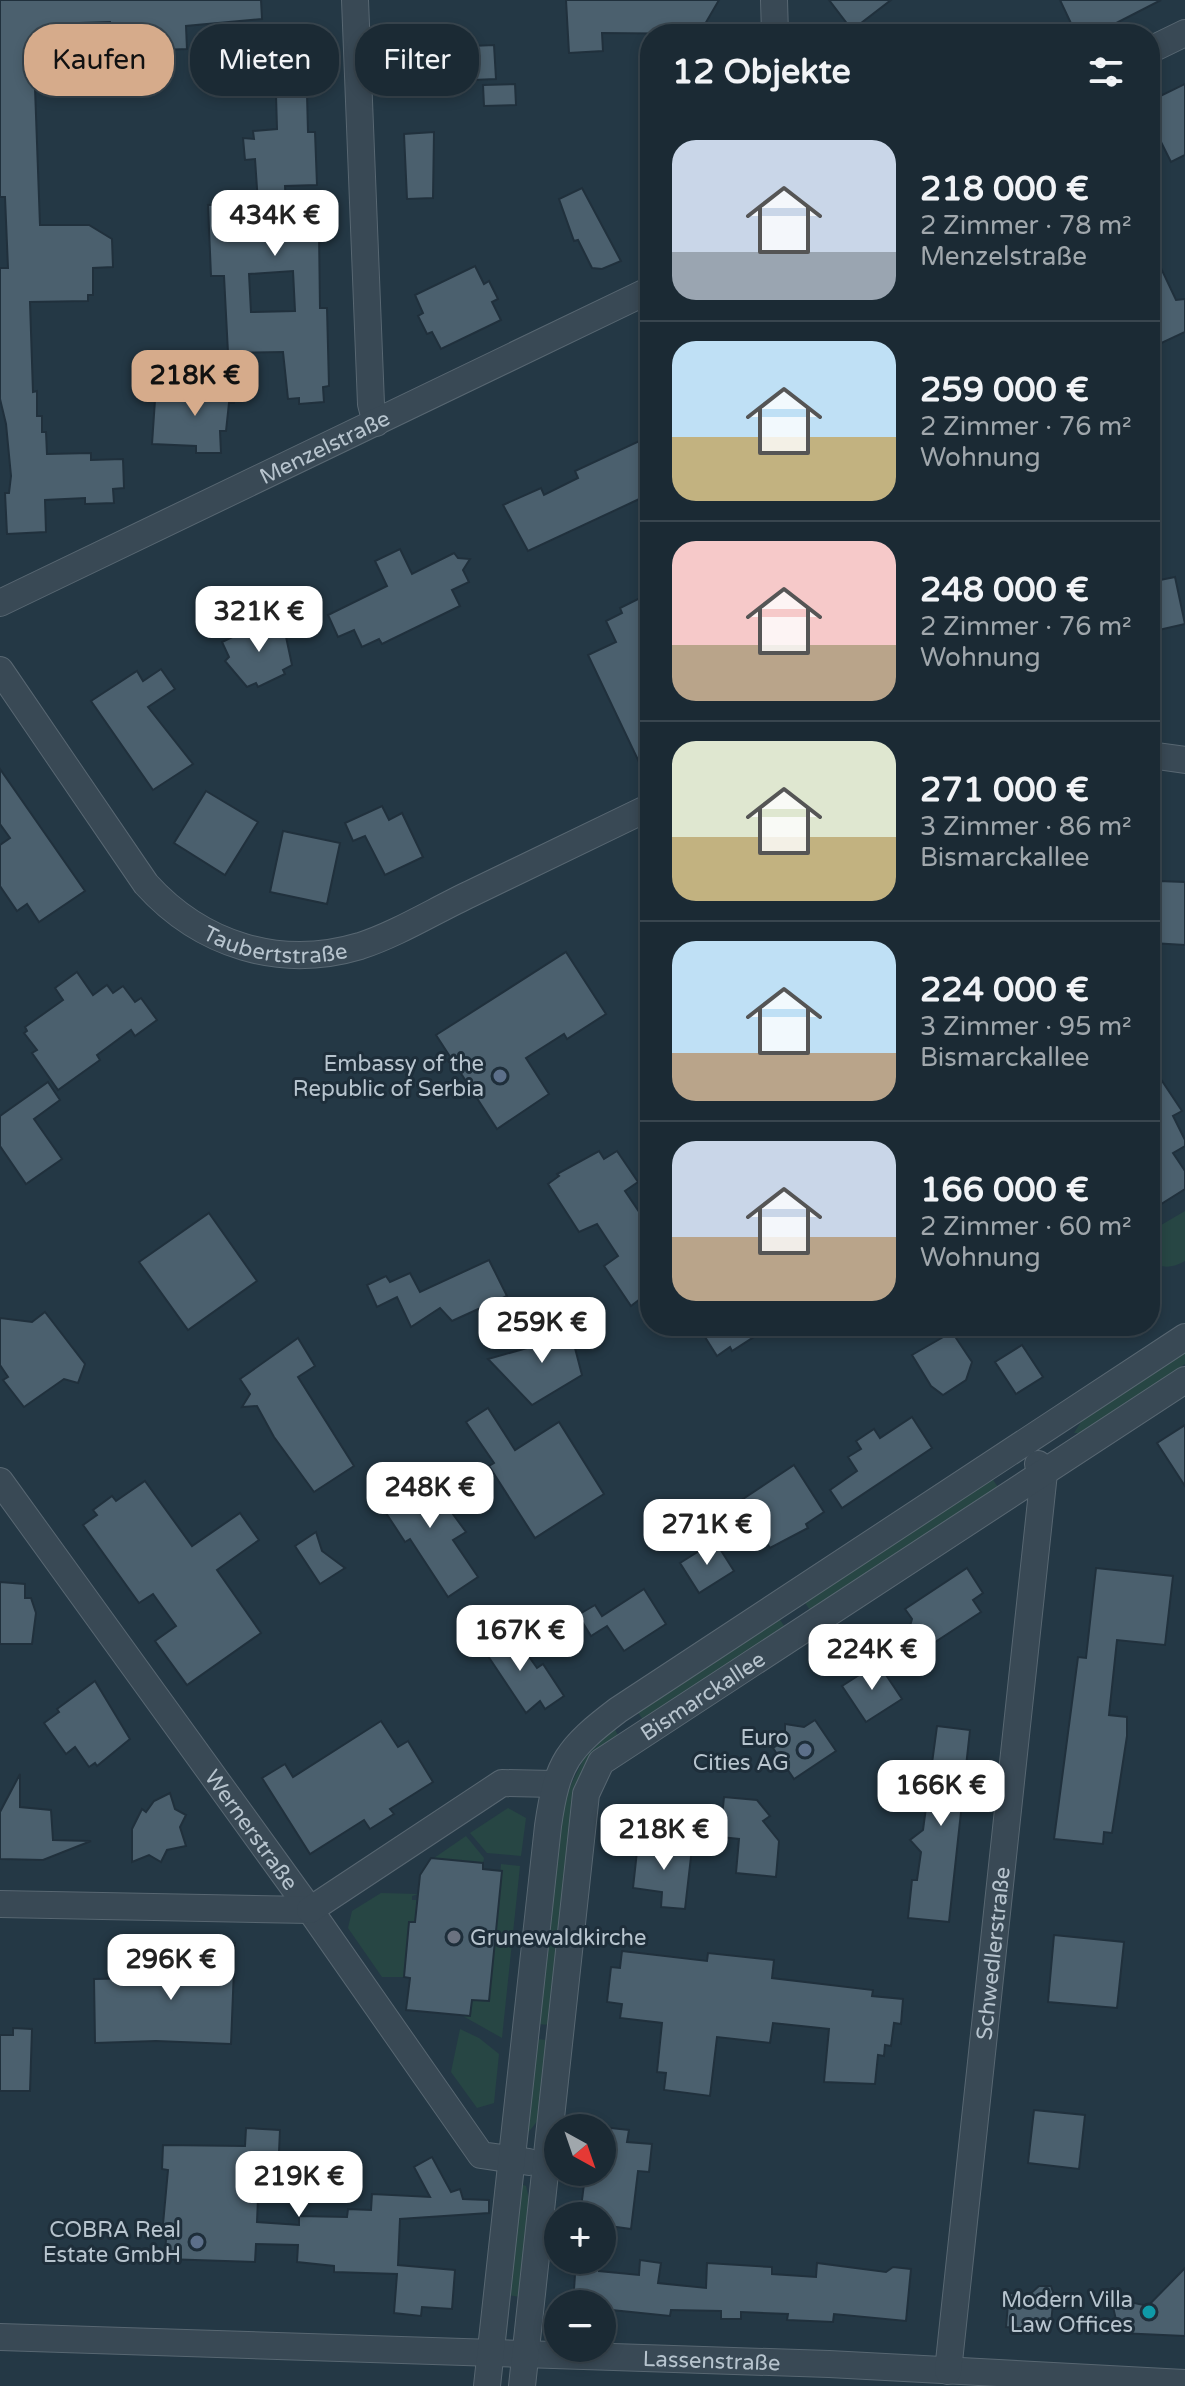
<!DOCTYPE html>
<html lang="de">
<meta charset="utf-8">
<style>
body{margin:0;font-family:"Varela Round",sans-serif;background:#24323c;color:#f1f3f6;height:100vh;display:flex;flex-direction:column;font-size:30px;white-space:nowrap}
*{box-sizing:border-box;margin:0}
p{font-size:26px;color:#a0a7ac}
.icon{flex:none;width:44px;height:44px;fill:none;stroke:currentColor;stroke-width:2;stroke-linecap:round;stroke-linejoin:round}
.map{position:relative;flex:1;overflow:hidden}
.side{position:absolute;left:640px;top:24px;width:520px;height:1312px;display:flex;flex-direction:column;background:#1b2a34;border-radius:32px;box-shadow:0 4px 12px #0003,0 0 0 2px #39464f}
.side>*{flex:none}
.top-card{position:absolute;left:24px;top:24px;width:496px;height:72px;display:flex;gap:16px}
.needle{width:52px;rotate:140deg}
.fabs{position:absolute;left:544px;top:2114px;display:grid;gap:16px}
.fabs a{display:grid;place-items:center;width:72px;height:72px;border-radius:50%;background:#1b2a34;box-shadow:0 4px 12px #0003,0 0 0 2px #39464f;font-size:40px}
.price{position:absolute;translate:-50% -68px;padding:0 18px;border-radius:16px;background:#fff;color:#222;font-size:26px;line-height:52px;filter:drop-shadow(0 2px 4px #0008)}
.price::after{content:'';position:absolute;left:50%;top:48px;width:24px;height:18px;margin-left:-12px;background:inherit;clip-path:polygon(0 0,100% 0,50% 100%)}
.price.active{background:#d6ab8b;color:#111}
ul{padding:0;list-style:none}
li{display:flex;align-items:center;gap:24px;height:200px;padding:0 32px}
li+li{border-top:2px solid #39464f}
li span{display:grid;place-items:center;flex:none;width:224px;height:160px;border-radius:24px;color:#555}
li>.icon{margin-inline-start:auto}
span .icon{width:96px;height:96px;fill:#fffc;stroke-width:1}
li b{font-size:34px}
h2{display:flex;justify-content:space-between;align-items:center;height:96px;padding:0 32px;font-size:34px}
.chip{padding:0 28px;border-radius:32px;background:#1b2a34;box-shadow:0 4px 12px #0003,0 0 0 2px #39464f;font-size:28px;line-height:72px}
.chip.active{background:#d6ab8b;color:#111}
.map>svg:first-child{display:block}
.green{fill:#274644}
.building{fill:#4b606e;stroke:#20303c;stroke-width:2;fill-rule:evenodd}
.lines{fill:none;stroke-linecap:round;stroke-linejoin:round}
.minor-casing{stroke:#586772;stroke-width:28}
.minor{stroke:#394955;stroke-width:26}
.service-dot{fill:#5c6f8a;stroke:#1e2e3a;stroke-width:3}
.worship-dot{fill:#6b7280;stroke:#1e2e3a;stroke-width:3}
.culture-dot{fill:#0f9aa8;stroke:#1e2e3a;stroke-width:3}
.labels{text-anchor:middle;stroke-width:6;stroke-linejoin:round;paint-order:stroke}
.street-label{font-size:22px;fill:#b7c4ce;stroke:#1e2e3a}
.poi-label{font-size:22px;fill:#b7c4ce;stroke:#1e2e3a;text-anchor:end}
</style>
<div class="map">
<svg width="1185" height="2386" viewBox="0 0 1185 2386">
<rect width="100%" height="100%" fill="#243845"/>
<!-- green -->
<g class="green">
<path d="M1185 1211V1261C1172 1268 1163 1269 1150 1261L1151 1231Z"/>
<path d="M1185 1349V1364L1080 1433H1074L1084 1417Z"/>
<path d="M991 1477 998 1487 810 1610 803 1600Z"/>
<path d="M778 1617 785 1627 643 1720 637 1711Z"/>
<path d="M614 1727 618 1736 590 1760 578 1781 550 2025 537 2024 563 1801 583 1760Z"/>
<path d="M508 1808 526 1818 521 1856 487 1853 470 1833Z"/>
<path d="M466 1836 484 1858 483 1863 434 1858Z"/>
<path d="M501 1864 520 1866 502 2038 463 2016H470L472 2000 489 2001Z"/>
<path d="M381 1893 418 1894 412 1896V1900H417L415 1922H409L404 1977H382L348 1928 352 1911Z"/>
<path d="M460 2029 479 2038 499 2054 494 2103 477 2108 451 2072Z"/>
<path d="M535 2039 548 2040 539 2119 527 2134Z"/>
<path d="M521 2184 526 2186 530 2203 520 2297 508 2295Z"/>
</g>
<!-- building -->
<g class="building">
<path d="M0 0H261L262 19 186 26 187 49 111 52 110 22 49 24 51 73H40V88H35L40 225H89L112 239 113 267 93 268V295H88V301L30 302 33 392 37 391V416H42V432H46L47 454 91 453V460L123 459 124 488 113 489 114 503 85 504V498L45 500 46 532 7 534 5 493H9L11 476 6 424 0 399V268H8L5 197H0Z"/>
<path d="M566 0H719L705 24 709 34 602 33 603 51 569 53Z"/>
<path d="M829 0H891L852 30Z"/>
<path d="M1060 0H1161L1095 34H1076Z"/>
<path d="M494 45 496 79 450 81 448 47Z"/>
<path d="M515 84 516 105 484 106 483 85Z"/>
<path d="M1185 84V155L1171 162 1150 120V101Z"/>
<path d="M307 94 308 132H315L317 185 285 186 287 233 319 231 320 308H327L329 386 323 387 324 402 299 404V398L288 399 283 352 228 353 224 276H211L208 205 258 203 255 159 245 160 243 138 254 139 253 131 277 129 276 95ZM293 271 295 311 251 312 249 274Z"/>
<path d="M434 132 433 198 407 199 404 134Z"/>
<path d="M582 188 621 261 602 269 592 268 578 240 574 241 559 199Z"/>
<path d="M1150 245 1176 300 1185 299V332L1155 346 1150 335Z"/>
<path d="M475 266 484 284 489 281 498 299 492 302 501 320 441 349 432 332 427 334 418 316 423 313 415 295Z"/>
<path d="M234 381V403H229L226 431H220L221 453H196V446L152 444 155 400 186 397V391H199V382Z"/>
<path d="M650 436V494L528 551 503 505 541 488 544 495 578 478 575 471Z"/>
<path d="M400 549 412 574 454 553 458 558 470 559 463 570 469 582 452 590 460 606 382 644 379 639 362 647 354 630 338 637 328 615 387 586 375 561Z"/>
<path d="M1175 577 1185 624 1150 632V582Z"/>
<path d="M650 593V785L588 655 616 642 606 621 622 613 620 608Z"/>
<path d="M274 617 280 632H285L292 665 283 670 285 674 258 687 256 683 247 687 225 661 229 657 222 642Z"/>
<path d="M161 669 175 689 148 707 193 764 153 790 91 701 137 671 143 681Z"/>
<path d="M0 769 85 891 39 922 27 904 17 911 0 886V845L10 838 0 824Z"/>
<path d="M206 791 258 822 225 875 174 843Z"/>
<path d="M382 806 389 820 402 813 423 857 385 875 365 836 353 841 345 823Z"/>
<path d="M283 831 340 843 327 904 270 892Z"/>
<path d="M1158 881 1185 882V945L1152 943 1150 939V892L1157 893Z"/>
<path d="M566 952 606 1014 567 1039 564 1034 526 1058 549 1094 497 1129 436 1035Z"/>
<path d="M77 972 93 995 107 985 113 993 123 986 135 1002 141 998 157 1020 135 1036 131 1030 97 1055 100 1060 58 1090 32 1053 37 1050 24 1033 27 1031 25 1027 63 1000 55 988Z"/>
<path d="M1150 1063 1182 1111 1173 1116 1185 1140V1146L1173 1153 1185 1171V1189L1150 1211Z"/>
<path d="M48 1082 60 1100 34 1119 62 1159 26 1184 0 1146V1116Z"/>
<path d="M599 1151 604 1159 617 1151 638 1182 625 1191 650 1228V1302L640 1299 631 1306 604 1266 618 1256 597 1224 579 1232 548 1184 559 1176 557 1174Z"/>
<path d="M209 1213 257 1281 188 1330 139 1262Z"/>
<path d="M489 1260 507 1296 452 1321 440 1308 411 1327 397 1297 377 1307 367 1285 386 1276 390 1282 410 1273 420 1292Z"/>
<path d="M45 1312 85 1364 78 1383 64 1379 24 1407 3 1380 8 1377 0 1365V1318L32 1322Z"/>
<path d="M569 1325 582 1375 532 1405 488 1359 534 1346 532 1340Z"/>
<path d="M698 1326H771L732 1351 730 1347 717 1356Z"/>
<path d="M952 1332 972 1362 966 1380 943 1395 931 1386 912 1355Z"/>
<path d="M298 1338 315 1366 298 1377 354 1466 314 1492 274 1437 257 1406 242 1407 250 1394 240 1379Z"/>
<path d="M1022 1345 1043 1377 1016 1394 995 1362Z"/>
<path d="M488 1408 515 1450 559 1422 604 1494 535 1538 489 1466 494 1463 466 1422Z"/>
<path d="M912 1417 932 1448 842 1508 830 1490 857 1471 848 1457 861 1449 856 1441 874 1429 880 1438Z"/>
<path d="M1185 1425V1486L1157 1443Z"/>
<path d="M794 1465 824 1512 806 1524 808 1528 770 1548 740 1501Z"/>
<path d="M420 1469 466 1532 453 1540 478 1577 448 1597 410 1539 405 1542 386 1513 392 1509 382 1493Z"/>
<path d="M145 1481 192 1546 240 1513 259 1540 217 1570 261 1633 187 1685 155 1641 176 1626 153 1594 139 1603 83 1525 97 1515 93 1510 112 1496 116 1501Z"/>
<path d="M316 1532 322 1551 345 1568 320 1584 295 1546Z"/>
<path d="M715 1541 734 1571 699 1593 680 1563Z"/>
<path d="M967 1568 983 1593 973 1600 981 1612 929 1646 927 1642 923 1645 910 1626 912 1619 905 1609Z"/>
<path d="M1096 1568 1173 1576 1165 1645 1117 1640 1109 1715 1127 1717V1736L1112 1833 1104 1832 1103 1844 1054 1839 1078 1657 1086 1658Z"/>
<path d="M0 1582 25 1584V1598H31L36 1613 32 1644H0Z"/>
<path d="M644 1589 666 1624 624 1651 607 1626 591 1636 578 1615 595 1605 602 1616Z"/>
<path d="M483 1624 508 1654 520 1644 537 1668 543 1664 564 1696 545 1709 540 1701 526 1713 472 1632Z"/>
<path d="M878 1663 902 1699 866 1722 842 1686Z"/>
<path d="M95 1681 130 1739 97 1766 95 1763 89 1767 75 1747 66 1754 44 1723 59 1712 57 1709Z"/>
<path d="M815 1720 836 1751 794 1779 773 1748 785 1740V1724L804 1727Z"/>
<path d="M381 1721 398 1747 408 1741 433 1782 390 1809 394 1814 370 1829 364 1820 310 1854 262 1778 285 1764 293 1777Z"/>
<path d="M937 1726 970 1730 949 1922 908 1918 912 1880H917L921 1852 910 1840 923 1830Z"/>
<path d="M20 1774V1807L51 1810 53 1840 91 1841 43 1860 0 1859V1812Z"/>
<path d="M170 1793 175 1809 186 1815 180 1827 186 1846 167 1850 161 1862 149 1855 132 1862V1829L142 1809 146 1812 154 1801Z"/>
<path d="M724 1797 757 1800 770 1816 763 1821 779 1841 776 1877 736 1873 739 1839 720 1837Z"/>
<path d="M638 1842 692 1848 685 1909 661 1907 662 1892 633 1888Z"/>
<path d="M431 1858 483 1863V1869L502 1871 489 2001 472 2000 470 2016 406 2010 410 1978 404 1977 409 1922H415L420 1875Z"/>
<path d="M1054 1935 1124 1942 1117 2008 1048 2002Z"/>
<path d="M189 1941 235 1943 231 2044 156 2041 95 2043 94 1979 188 1977Z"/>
<path d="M622 1951 707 1961 708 1953 774 1960 772 1978 873 1990 872 1996 903 1999 901 2024 894 2023 891 2046 885 2045 884 2056 878 2055 875 2084 824 2082 829 2029 773 2023 770 2043 717 2037 710 2096 664 2090 666 2073 657 2072 662 2023 620 2018 622 2004 607 2002 611 1967 620 1968Z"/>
<path d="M13 2028 32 2029 30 2091H0V2035H13Z"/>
<path d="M1034 2110 1085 2115 1079 2169 1028 2163Z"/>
<path d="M602 2127 629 2130 627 2142 652 2144 649 2172 638 2171 631 2229 602 2225V2216H580L585 2176 587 2172H602Z"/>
<path d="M246 2128 280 2130 278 2174 259 2173 257 2222 299 2225V2216L347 2217 348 2209 371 2210 372 2194 430 2197 414 2167 432 2157 451 2192 460 2189 463 2199 489 2200V2213L400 2219 398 2265 455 2270 452 2309 422 2307 421 2316 394 2313 397 2274 334 2272V2266L297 2262 298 2245 256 2244 255 2262 165 2259 166 2239 162 2235 168 2170 162 2169 163 2145 245 2146Z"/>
<path d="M576 2260H600L599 2271 639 2275 640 2260 661 2263 658 2283 706 2288 707 2263 772 2267V2274L816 2277 817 2263 886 2272 893 2267 911 2269 906 2321 834 2314 833 2322 787 2320 788 2314 741 2312V2319H721V2311L671 2310 670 2316 602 2309V2304H573Z"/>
<path d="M1185 2268V2336L1119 2333 1111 2298 1148 2306Z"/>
<path d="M1039 2286H1051L1054 2295 1050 2331 1006 2327 1009 2293 1029 2295Z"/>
</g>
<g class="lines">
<defs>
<g id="minor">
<path d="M355 0 371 404 376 423"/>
<path d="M774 0 775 34"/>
<path d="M1150 50 1185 33"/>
<path id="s1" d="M0 603 650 290"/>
<path id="s2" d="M0 670 146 884C201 945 280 970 360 946 397 934 434 911 470 894 530 865 590 836 650 807"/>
<path d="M1150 755 1185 760"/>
<path id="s3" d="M0 1481 310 1910 481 2155 529 2162"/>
<path d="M0 1904 310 1910"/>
<path d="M310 1910 502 1783 554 1784"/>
<path id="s4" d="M0 2337 829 2364 1185 2383"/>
<path id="s5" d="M948 2371 1044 1473 1038 1464"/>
<path d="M487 2386 548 1826C557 1762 568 1748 618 1710L1185 1337"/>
<path id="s6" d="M522 2386 586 1794 601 1762 1185 1380"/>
</g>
</defs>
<!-- minor casing -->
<use href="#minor" class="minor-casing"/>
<!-- minor -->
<use href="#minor" class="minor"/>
</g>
<!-- markers -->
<g class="service-dot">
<circle cx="500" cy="1076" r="8"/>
<circle cx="805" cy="1750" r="8"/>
<circle cx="197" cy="2242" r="8"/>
</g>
<circle class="worship-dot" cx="454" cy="1937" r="8"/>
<circle class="culture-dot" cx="1149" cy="2312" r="8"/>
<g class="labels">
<!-- street labels -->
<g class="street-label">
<text dy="8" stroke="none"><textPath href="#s1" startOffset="360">Menzelstraße</textPath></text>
<text dy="8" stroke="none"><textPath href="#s2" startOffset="408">Taubertstraße</textPath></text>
<text dy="8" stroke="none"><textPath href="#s6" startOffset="752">Bismarckallee</textPath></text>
<text dy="8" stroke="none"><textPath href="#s3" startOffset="430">Wernerstraße</textPath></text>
<text dy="8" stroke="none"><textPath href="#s5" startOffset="420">Schwedlerstraße</textPath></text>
<text dy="8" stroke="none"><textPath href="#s4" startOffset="712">Lassenstraße</textPath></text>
</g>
<!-- poi labels -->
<g class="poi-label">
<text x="484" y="1071">Embassy of the<tspan x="484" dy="25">Republic of Serbia</tspan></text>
<text x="789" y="1745">Euro<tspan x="789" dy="25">Cities AG</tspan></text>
<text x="470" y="1945" text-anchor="start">Grunewaldkirche</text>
<text x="181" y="2237">COBRA Real<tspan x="181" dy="25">Estate GmbH</tspan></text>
<text x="1133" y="2307">Modern Villa<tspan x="1133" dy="25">Law Offices</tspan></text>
</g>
</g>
</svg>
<div class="fabs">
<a><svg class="needle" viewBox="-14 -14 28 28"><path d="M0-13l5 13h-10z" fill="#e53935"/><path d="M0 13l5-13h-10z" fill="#a0a7ac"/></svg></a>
<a>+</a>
<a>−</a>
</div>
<b class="price" style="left:275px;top:258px">434K €</b>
<b class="price active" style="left:195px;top:418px">218K €</b>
<b class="price" style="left:259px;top:654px">321K €</b>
<b class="price" style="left:542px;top:1365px">259K €</b>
<b class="price" style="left:430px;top:1530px">248K €</b>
<b class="price" style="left:707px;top:1567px">271K €</b>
<b class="price" style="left:520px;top:1673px">167K €</b>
<b class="price" style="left:872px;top:1692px">224K €</b>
<b class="price" style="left:941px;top:1828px">166K €</b>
<b class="price" style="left:664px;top:1872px">218K €</b>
<b class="price" style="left:171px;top:2002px">296K €</b>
<b class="price" style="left:299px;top:2219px">219K €</b>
<div class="top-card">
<a class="chip active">Kaufen</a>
<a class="chip">Mieten</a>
<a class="chip">Filter</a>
</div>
<section class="side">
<h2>12 Objekte<svg class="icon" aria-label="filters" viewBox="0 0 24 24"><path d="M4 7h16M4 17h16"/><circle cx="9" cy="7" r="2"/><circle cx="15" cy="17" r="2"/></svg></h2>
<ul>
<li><span style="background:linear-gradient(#c9d6e8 70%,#9aa5b1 0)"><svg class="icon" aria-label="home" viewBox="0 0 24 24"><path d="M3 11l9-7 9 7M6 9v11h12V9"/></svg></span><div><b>218 000 €</b><p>2 Zimmer · 78 m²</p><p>Menzelstraße</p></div></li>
<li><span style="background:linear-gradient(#bfe0f5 60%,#c2b280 0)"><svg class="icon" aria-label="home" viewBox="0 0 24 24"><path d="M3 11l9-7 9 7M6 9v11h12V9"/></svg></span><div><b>259 000 €</b><p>2 Zimmer · 76 m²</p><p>Wohnung</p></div></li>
<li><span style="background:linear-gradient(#f6c9c9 65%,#b9a48a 0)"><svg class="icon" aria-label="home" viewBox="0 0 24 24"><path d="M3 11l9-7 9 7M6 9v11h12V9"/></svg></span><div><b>248 000 €</b><p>2 Zimmer · 76 m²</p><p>Wohnung</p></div></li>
<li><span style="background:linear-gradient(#dfe7d0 60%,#c2b280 0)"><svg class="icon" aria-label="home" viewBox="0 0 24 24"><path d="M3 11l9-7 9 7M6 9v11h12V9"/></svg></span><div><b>271 000 €</b><p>3 Zimmer · 86 m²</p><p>Bismarckallee</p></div></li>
<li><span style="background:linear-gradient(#bfe0f5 70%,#b9a48a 0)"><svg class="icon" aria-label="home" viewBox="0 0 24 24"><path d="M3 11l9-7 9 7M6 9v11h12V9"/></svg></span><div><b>224 000 €</b><p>3 Zimmer · 95 m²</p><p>Bismarckallee</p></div></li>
<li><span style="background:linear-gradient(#c9d6e8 60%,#b9a48a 0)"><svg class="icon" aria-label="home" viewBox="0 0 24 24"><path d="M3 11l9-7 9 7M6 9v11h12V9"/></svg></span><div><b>166 000 €</b><p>2 Zimmer · 60 m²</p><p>Wohnung</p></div></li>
</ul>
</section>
</div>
